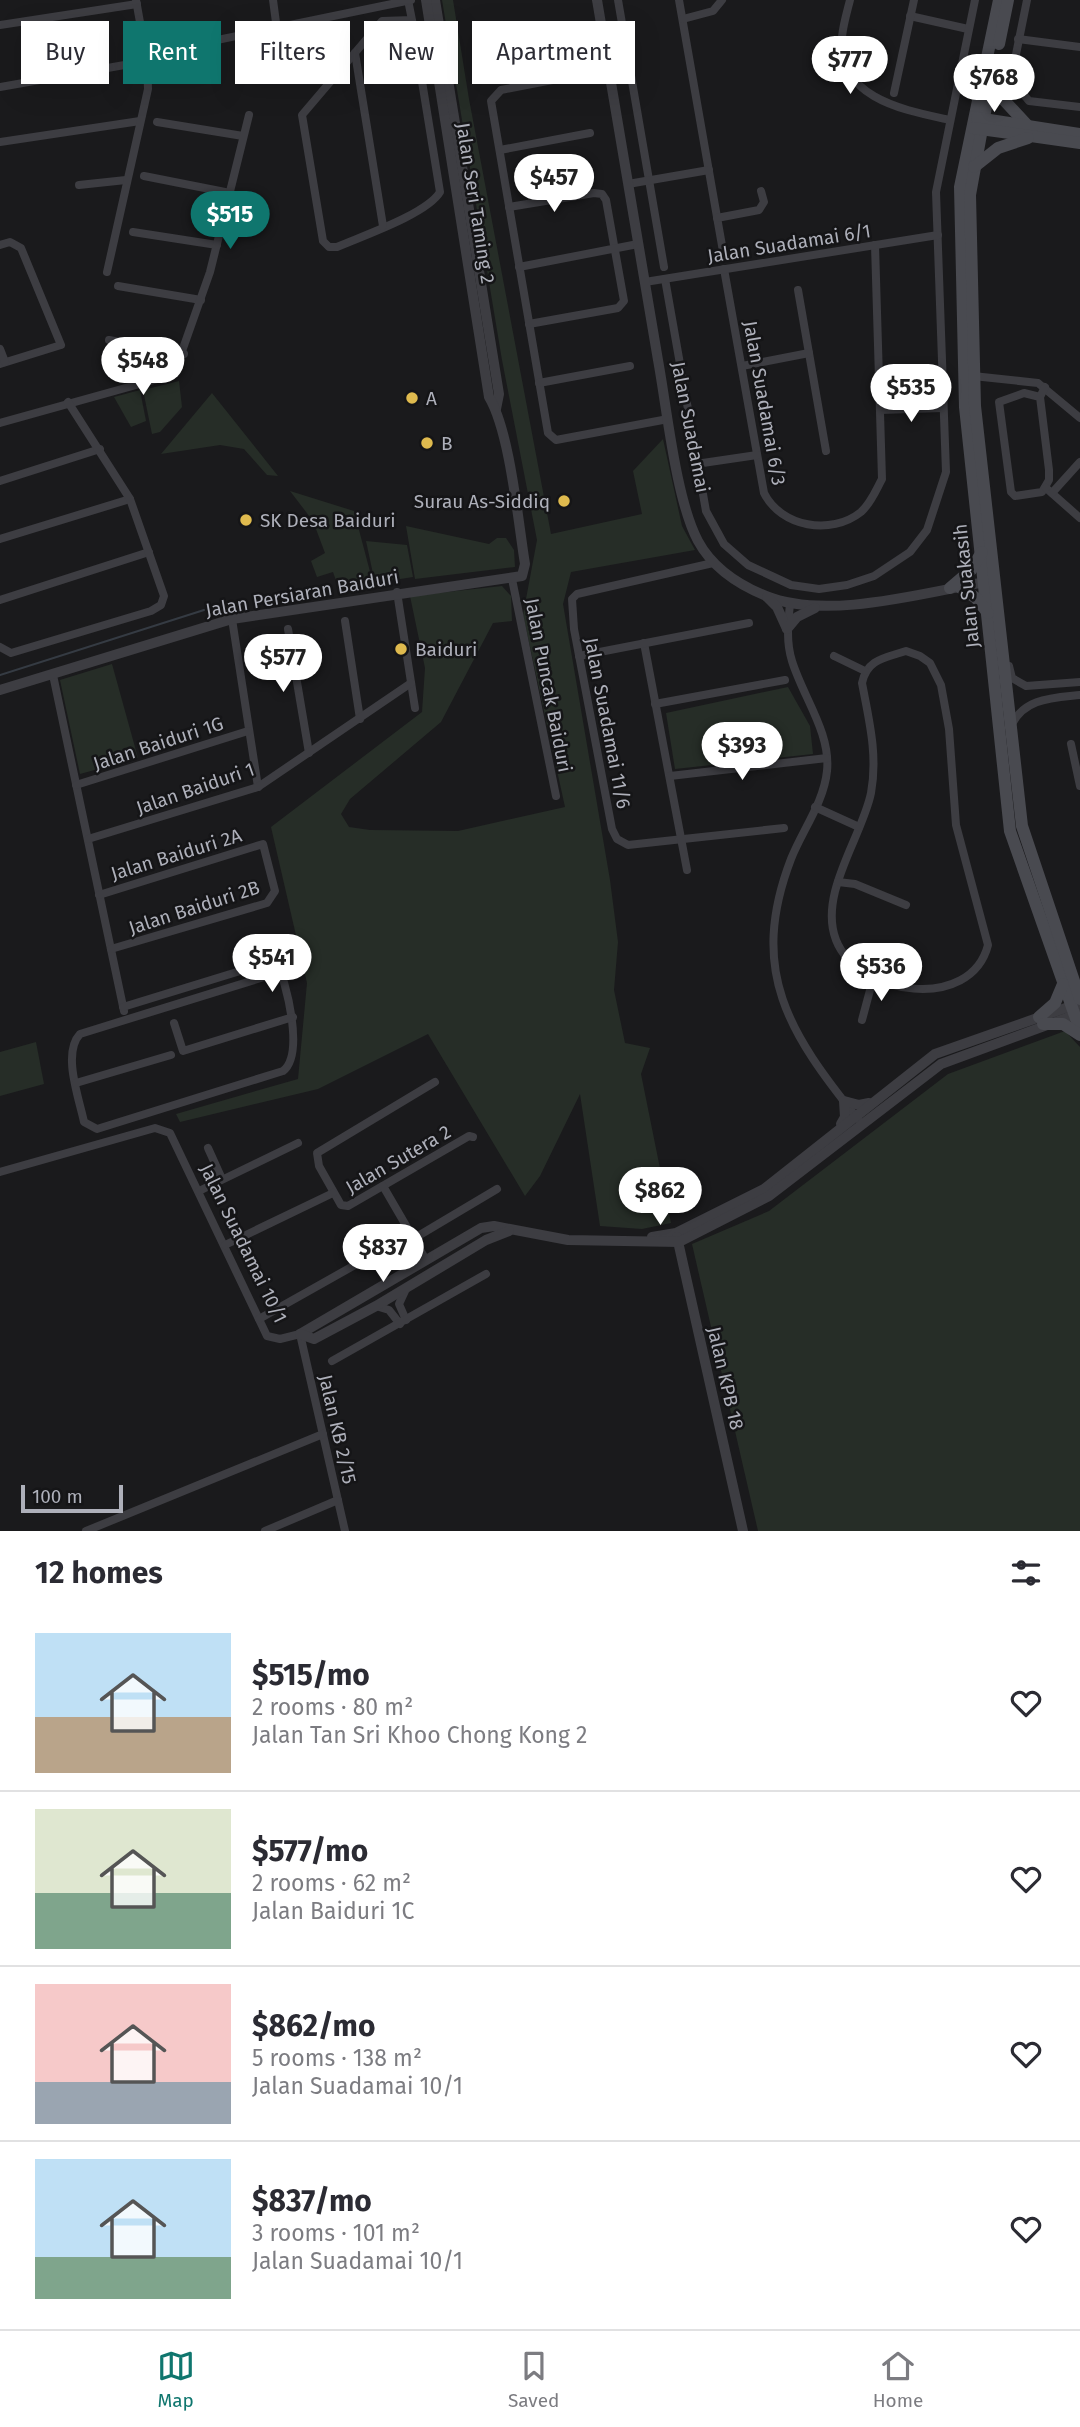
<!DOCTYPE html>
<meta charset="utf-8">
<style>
body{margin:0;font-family:"Fira Sans",sans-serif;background:#f2f2f3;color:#2b2b33;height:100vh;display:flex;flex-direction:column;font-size:26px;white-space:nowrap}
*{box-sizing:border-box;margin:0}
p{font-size:23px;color:#7c7c81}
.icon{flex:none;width:38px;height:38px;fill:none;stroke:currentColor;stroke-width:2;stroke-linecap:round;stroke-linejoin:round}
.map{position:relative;height:1531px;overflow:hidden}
.details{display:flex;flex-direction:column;background:#fff;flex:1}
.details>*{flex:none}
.banner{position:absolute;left:21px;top:21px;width:700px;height:63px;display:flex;gap:14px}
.scale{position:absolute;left:21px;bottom:18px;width:102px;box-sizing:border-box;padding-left:7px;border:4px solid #aeb0ba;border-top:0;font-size:19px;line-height:24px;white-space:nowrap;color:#aeb0ba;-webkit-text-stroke:5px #151517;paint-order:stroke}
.price{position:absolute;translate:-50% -60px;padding:0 16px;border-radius:24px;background:#fff;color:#222;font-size:23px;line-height:46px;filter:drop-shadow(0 2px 4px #0008)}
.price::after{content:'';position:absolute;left:50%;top:42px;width:21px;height:16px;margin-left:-10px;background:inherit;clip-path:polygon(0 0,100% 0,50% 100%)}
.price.on{background:#0f766e;color:#fff}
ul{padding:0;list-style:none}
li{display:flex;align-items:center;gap:21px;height:175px;padding:0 35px}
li+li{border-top:2px solid #e1e1e2}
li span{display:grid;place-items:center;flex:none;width:196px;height:140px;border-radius:0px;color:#555}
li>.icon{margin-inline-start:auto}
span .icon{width:84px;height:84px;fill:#fffc;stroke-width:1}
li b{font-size:30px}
h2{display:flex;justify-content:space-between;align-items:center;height:84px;padding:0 35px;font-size:30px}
.tag{padding:0 24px;border-radius:0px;background:#fff;box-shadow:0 7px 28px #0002;font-size:24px;line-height:63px}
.tag.on{background:#0f766e;color:#fff}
.tabs{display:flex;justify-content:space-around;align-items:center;height:98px;border-top:2px solid #e1e1e2;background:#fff;font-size:19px;color:#7c7c81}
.tabs a{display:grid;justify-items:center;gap:4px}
.tabs .on{color:#0f766e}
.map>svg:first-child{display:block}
.green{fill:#262d27}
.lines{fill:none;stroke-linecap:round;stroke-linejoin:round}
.stream{stroke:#353b43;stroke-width:2}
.minor{stroke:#3d3d42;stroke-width:8}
.tertiary{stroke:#3d3d42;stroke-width:10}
.secondary{stroke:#494a50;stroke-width:12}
.poi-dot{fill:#dfba4e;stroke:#151517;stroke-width:2.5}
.labels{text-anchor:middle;stroke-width:5;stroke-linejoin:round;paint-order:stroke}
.street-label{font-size:19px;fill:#aeb0ba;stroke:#151517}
.poi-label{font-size:19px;fill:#aeb0ba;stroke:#151517;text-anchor:start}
</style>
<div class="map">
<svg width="1080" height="1531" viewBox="0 0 1080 1531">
<rect width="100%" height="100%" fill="#1a1a1c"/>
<!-- green -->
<g class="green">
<path d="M442 0H453L469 99 551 534 642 514 633 471 663 439 682 526 695 550 571 572 563 604 610 880 618 942 614 990 625 1043 650 1048 641 1074 671 1223 642 1229 600 1226 580 1094 540 1176 525 1196 428 1034 318 1089 180 1122 176 1114 298 1079 307 983 271 827 422 712 425 668 410 596 502 586 511 596 512 621 493 623 441 722 350 799 341 814 349 827 370 830 458 831 565 807 523 615 537 540 502 360Z"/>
<path d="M179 381 182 407 160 432 152 434 143 390Z"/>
<path d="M140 390 146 421 131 427 114 397Z"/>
<path d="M212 393 278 476 267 475 244 449 220 445 161 454Z"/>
<path d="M290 491 354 511 373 583 339 589 333 572 317 577 311 561 325 553 313 521Z"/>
<path d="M406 526 489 544 497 538H506L514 550 515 567 415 579Z"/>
<path d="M366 541 407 545 413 577 375 583Z"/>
<path d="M112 664 138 758 80 774 60 680Z"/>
<path d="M788 687 810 726 813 754 675 769 666 713Z"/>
<path d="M1065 1031 1080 1047V1531H758L692 1244 769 1211 948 1074Z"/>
<path d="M36 1042 44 1084 0 1096V1052Z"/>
</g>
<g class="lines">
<!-- stream -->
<path class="stream" d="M0 675 204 610"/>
<!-- minor -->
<g class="minor">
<path d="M273 0 277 30"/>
<path d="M408 0 412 20 440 192C427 214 362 236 337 247H329L323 241 302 115 382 21 412 20"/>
<path d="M618 0 664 267"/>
<path d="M679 0 724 257"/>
<path d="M850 0C847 12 843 25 842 37 838 99 904 110 950 120"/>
<path d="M1027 0 1011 79 1029 101 1080 107"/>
<path d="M910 16 968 29"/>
<path d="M683 19 713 11 722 0"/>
<path d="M0 25 137 4"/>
<path d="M1018 39 1080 47"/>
<path d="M164 51 411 0"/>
<path d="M355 53 383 226"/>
<path d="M609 69 501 90 491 101 548 433 556 440 668 419"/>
<path d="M0 87 147 61"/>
<path d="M894 93 914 0"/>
<path d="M157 122 243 136"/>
<path d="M0 142 140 121"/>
<path d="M500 150 590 133"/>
<path d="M144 176 230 193"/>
<path d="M628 184 709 170"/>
<path d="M79 185 126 180"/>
<path d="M509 207 594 193 602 194 606 200 624 301 618 308 529 324"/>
<path d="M717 218 759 210 764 202 761 191"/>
<path d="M133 232 217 245"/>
<path d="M0 245 10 242 21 248 61 345 0 364"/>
<path d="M519 267 638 244"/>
<path d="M724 269 764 493C781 527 831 536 861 512 871 503 876 490 882 479L875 245"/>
<path d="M107 272 148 89 147 61 136 0"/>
<path d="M665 279 706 511 724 544 748 565 791 585 819 589 847 585 874 576 910 552 927 530 946 472 936 192 975 0"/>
<path d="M645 282 938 235"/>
<path d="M118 286 201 300"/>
<path d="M798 290 826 451"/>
<path d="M109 340 184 354"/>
<path d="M0 349 5 362"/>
<path d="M742 366 809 353"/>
<path d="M973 376 1038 383 1080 418"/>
<path d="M539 383 630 366"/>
<path d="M1040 397 1024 393 999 402 1011 492 1015 496 1042 492 1049 480V470L1040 397 1045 387"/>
<path d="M880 410 942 408"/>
<path d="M0 423 172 375 175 371 210 272 249 115"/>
<path d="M696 464 757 455"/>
<path d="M0 481 100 449"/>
<path d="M1046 488 1080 518"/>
<path d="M1052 493 1080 462"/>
<path d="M0 539 130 499"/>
<path d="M713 563 577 594 572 599 574 629 612 829 617 839 628 845 784 828"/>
<path d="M512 579 556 796"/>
<path d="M397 592 415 708"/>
<path d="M0 600 149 552"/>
<path d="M790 604C788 623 786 642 792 661 803 697 831 733 827 771 824 802 802 831 791 859 748 971 789 1033 858 1119"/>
<path d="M232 619 258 787"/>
<path d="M345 621 360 719"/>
<path d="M288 629 309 753"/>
<path d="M644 643 687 870"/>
<path d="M0 647 11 653 151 611 161 605 164 596 130 499 68 402"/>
<path d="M906 651 920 656 930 663 941 685 949 729 956 825 988 945C971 1012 858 996 836 940 818 894 862 837 871 793 878 755 869 720 862 683 867 659 885 658 906 651Z"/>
<path d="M579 656 749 623"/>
<path d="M834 656 865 671"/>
<path d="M1009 666 1012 678 1026 686 1080 682"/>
<path d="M53 675 124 1011"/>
<path d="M655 704 785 680"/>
<path d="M1011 726C1024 698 1052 698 1080 695"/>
<path d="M1071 744 1080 786"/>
<path d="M670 776 827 758"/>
<path d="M76 785 248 731"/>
<path d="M815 807 859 827"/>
<path d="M88 839 258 787 411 683"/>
<path d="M838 882 855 884 906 905"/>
<path d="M99 895 263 844 275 891 267 903 111 949"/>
<path d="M123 1007 276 960C286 981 305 1054 283 1071L97 1129 84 1122C79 1098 62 1053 80 1034L280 972"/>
<path d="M862 1020 873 979"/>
<path d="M174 1023 183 1051 293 1017"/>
<path d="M435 1082 317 1153 319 1166 341 1205 348 1206 469 1136 473 1137"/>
<path d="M76 1083 171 1055"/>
<path d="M208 1148 222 1179"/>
<path d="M0 1172 155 1128 170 1133 267 1336 280 1339 300 1334 345 1531"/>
<path d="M383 1186 426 1260"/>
<path d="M199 1191 298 1143"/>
<path d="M413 1239 497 1189"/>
<path d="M225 1245 333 1193"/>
<path d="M405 1291 399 1304 406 1320"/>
<path d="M376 1306 389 1310 400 1324"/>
<path d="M259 1319 410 1234"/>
<path d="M332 1361 486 1274"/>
<path d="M86 1531 323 1434"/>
<path d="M265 1531 338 1500"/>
</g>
<!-- tertiary -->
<g class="tertiary">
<path d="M435 0 499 394 496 409"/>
<path d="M597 0C618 120 638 240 658 360 667 409 676 500 698 541 712 567 739 585 766 596 828 621 926 592 991 581"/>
<path d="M767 597 777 607 787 629"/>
<path d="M787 629 797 617 815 608"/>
<path d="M0 690 232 619 522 576 525 564C518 521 510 432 489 397L426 0"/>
<path d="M841 1124 845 1117 844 1101 859 1105 869 1103"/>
<path d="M652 1237 676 1233 764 1189 935 1054 1077 1004"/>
<path d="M677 1237 743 1531"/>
<path d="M300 1334 481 1228 494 1226 568 1240 679 1242 769 1196 941 1064 1080 1013"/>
<path d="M300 1334 314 1339 376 1306 486 1240 509 1231"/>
</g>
<!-- secondary -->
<g class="secondary">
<path d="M999 0 960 187 965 407 1010 831 1080 1030"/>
<path d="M999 44 1008 0"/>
<path d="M991 79 1002 98 1028 126"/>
<path d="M988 96 970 195 975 406 1022 826 1080 999"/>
<path d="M977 118 1080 134"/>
<path d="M973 128 1080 143"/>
<path d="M974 167 998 148 1028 138"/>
<path d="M958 586 976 598 988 613"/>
<path d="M950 588 971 570 982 552"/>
<path d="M1039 1017 1055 1003 1063 984"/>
<path d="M1043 1024H1063L1080 1035"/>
</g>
</g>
<!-- markers -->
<g class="poi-dot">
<circle cx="412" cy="398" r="7"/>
<circle cx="427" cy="443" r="7"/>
<circle cx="564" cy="501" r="7"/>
<circle cx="246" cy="520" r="7"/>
<circle cx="401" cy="649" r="7"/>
</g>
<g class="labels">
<!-- street labels -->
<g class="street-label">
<text transform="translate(476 203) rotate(81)" y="7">Jalan Seri Taming 2</text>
<text transform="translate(789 243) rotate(-9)" y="7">Jalan Suadamai 6/1</text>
<text transform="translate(765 403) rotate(80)" y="7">Jalan Suadamai 6/3</text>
<text transform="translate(691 427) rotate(79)" y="7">Jalan Suadamai</text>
<text transform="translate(966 586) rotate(-96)" y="7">Jalan Suakasih</text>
<text transform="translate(302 593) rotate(-10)" y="7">Jalan Persiaran Baiduri</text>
<text transform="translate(549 685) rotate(79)" y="7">Jalan Puncak Baiduri</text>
<text transform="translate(608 723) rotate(79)" y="7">Jalan Suadamai 11/6</text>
<text transform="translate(158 743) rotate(-18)" y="7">Jalan Baiduri 1G</text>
<text transform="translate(195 788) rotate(-19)" y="7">Jalan Baiduri 1</text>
<text transform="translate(176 854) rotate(-17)" y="7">Jalan Baiduri 2A</text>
<text transform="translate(194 907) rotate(-18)" y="7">Jalan Baiduri 2B</text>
<text transform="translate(398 1159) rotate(-30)" y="7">Jalan Sutera 2</text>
<text transform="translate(244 1243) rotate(64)" y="7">Jalan Suadamai 10/1</text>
<text transform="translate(726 1378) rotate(77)" y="7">Jalan KPB 18</text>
<text transform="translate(338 1429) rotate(77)" y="7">Jalan KB 2/15</text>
</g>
<!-- poi labels -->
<g class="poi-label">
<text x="426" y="405">A</text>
<text x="441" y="450">B</text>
<text x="550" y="508" text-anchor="end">Surau As-Siddiq</text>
<text x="260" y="527">SK Desa Baiduri</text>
<text x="415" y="656">Baiduri</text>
</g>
</g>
</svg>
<div class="scale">100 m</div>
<b class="price" style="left:850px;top:96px">$777</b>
<b class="price" style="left:994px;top:114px">$768</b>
<b class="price" style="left:554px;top:214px">$457</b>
<b class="price on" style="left:230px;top:251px">$515</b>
<b class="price" style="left:143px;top:397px">$548</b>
<b class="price" style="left:911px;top:424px">$535</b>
<b class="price" style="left:283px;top:694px">$577</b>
<b class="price" style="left:742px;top:782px">$393</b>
<b class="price" style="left:272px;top:994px">$541</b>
<b class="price" style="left:881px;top:1003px">$536</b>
<b class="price" style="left:660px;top:1227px">$862</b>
<b class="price" style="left:383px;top:1284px">$837</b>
<div class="banner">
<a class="tag">Buy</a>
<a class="tag on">Rent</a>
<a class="tag">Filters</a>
<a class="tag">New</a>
<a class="tag">Apartment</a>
</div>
</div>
<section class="details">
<h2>12 homes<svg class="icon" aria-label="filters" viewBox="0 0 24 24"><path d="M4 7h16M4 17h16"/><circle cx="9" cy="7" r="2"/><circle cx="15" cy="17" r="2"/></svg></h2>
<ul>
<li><span style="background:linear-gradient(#bfe0f5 60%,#b9a48a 0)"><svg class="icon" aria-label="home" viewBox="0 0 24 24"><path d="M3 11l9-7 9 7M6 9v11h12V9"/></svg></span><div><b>$515/mo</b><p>2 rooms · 80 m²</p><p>Jalan Tan Sri Khoo Chong Kong 2</p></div><svg class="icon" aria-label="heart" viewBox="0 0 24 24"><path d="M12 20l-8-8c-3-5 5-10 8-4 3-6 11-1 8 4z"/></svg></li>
<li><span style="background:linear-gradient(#dfe7d0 60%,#7fa58c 0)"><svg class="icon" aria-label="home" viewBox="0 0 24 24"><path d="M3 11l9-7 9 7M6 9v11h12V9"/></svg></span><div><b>$577/mo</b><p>2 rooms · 62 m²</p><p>Jalan Baiduri 1C</p></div><svg class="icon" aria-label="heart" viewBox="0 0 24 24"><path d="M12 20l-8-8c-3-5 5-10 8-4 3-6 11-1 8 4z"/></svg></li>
<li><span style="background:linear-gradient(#f6c9c9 70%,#9aa5b1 0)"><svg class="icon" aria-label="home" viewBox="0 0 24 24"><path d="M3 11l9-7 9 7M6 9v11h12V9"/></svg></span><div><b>$862/mo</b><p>5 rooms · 138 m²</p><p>Jalan Suadamai 10/1</p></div><svg class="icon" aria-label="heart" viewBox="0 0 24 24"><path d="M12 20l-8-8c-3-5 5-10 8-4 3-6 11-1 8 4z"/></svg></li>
<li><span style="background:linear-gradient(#bfe0f5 70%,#7fa58c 0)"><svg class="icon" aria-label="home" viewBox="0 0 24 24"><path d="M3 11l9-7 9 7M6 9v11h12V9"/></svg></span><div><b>$837/mo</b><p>3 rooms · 101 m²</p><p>Jalan Suadamai 10/1</p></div><svg class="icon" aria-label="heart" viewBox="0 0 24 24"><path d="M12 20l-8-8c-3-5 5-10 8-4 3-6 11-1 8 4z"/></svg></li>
</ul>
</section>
<nav class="tabs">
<a class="on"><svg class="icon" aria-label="map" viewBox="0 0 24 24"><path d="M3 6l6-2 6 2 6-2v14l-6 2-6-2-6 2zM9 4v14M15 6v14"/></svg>Map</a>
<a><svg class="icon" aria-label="saved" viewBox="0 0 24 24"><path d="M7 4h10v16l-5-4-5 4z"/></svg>Saved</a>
<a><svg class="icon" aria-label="home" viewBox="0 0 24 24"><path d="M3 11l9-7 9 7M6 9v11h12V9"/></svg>Home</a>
</nav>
